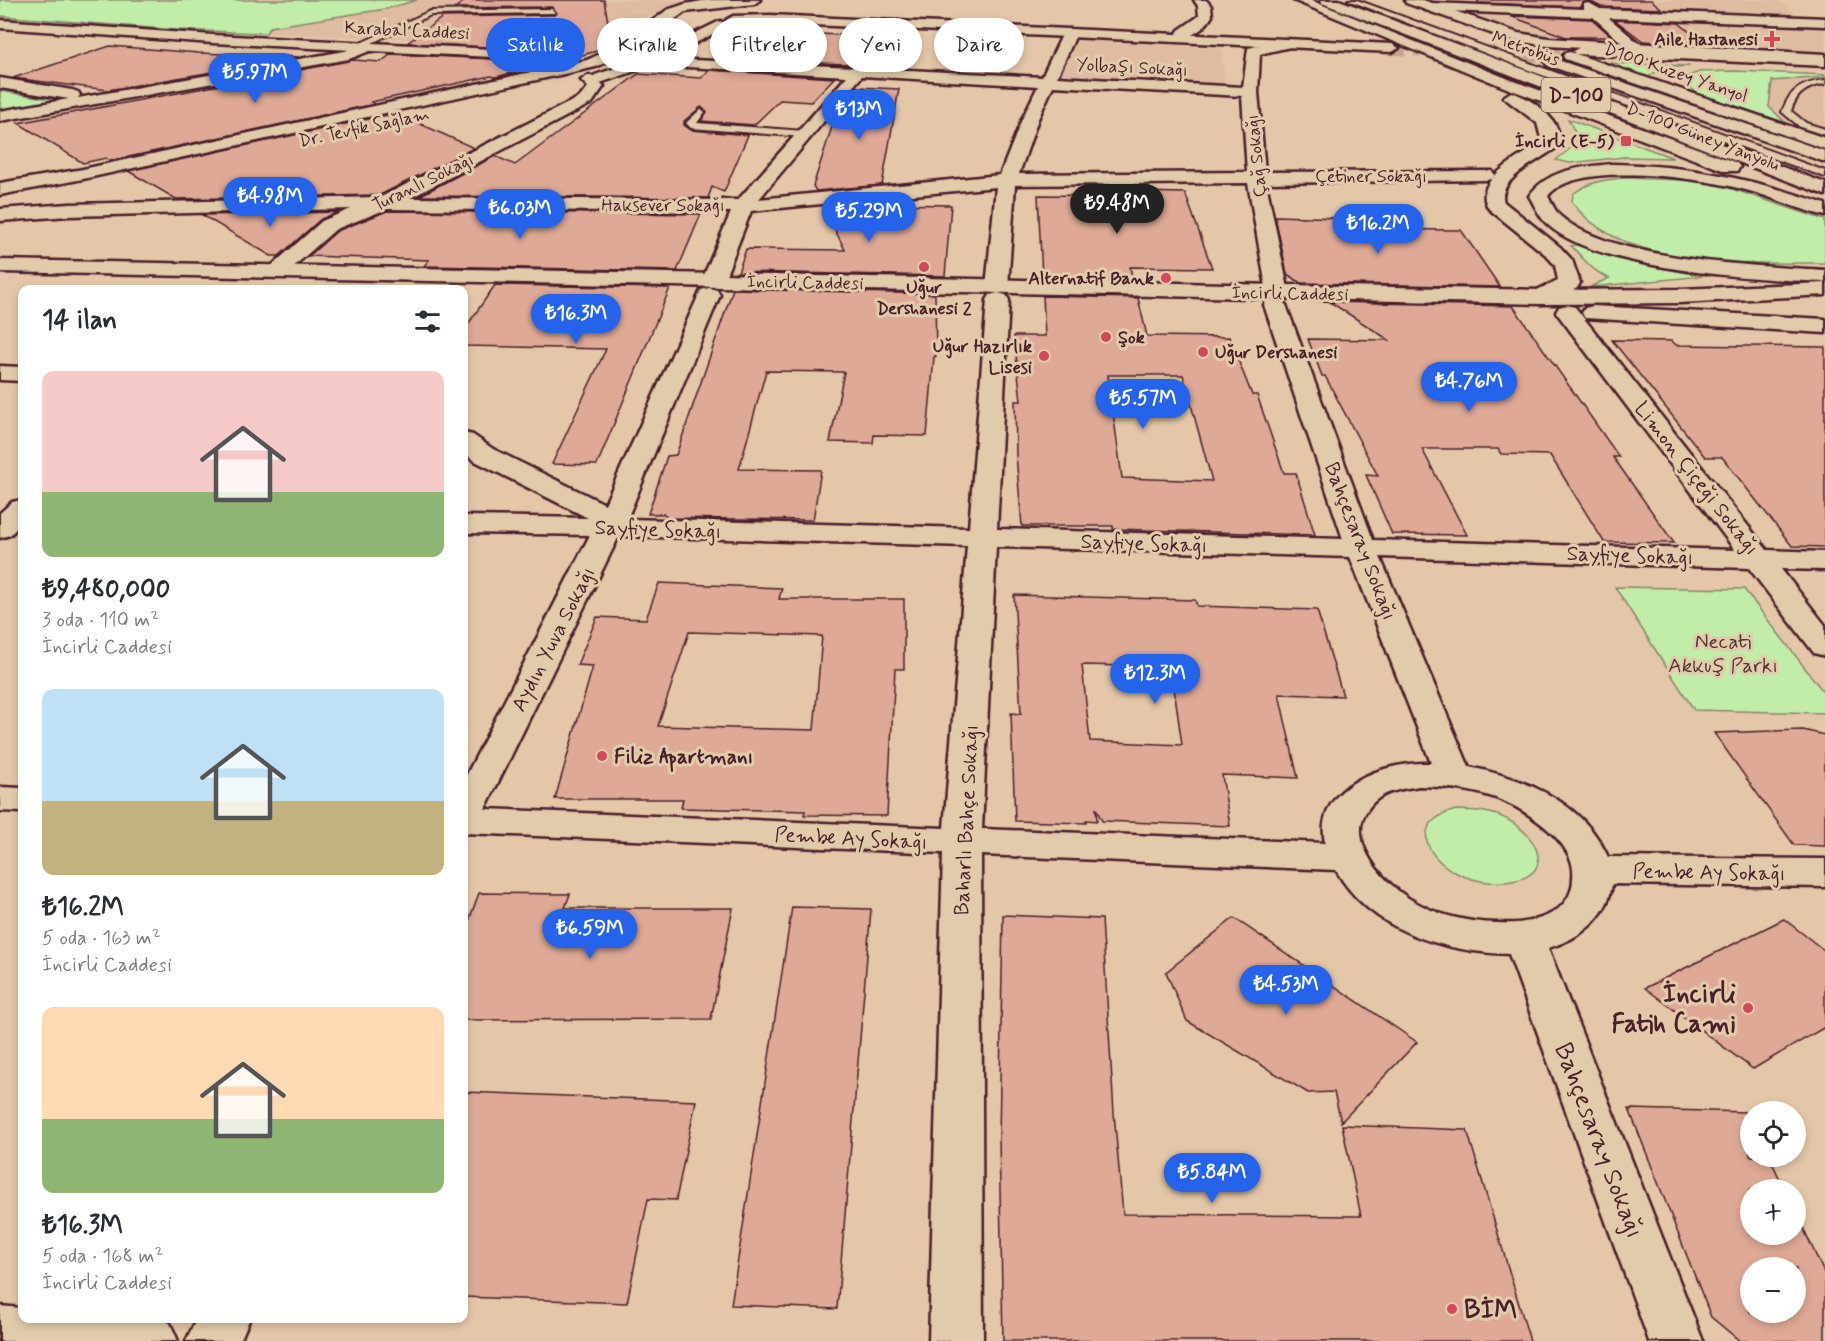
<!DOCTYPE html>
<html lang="tr">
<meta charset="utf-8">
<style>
body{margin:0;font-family:Mynerve,sans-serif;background:#f7f7f7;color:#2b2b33;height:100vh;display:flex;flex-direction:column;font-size:22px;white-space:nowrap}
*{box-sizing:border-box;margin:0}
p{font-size:20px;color:#7c7c81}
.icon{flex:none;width:33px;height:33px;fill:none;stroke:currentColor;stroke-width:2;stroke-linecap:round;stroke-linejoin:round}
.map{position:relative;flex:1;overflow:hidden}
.drawer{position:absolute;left:18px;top:285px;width:450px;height:1038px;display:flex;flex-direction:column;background:#fff;border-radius:12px;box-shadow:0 3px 9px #0003}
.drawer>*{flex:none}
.hud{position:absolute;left:486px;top:18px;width:570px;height:54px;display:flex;gap:12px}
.controls{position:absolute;left:1740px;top:1101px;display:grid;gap:12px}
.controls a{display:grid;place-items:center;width:66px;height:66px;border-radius:50%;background:#fff;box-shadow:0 3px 9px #0003;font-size:30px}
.price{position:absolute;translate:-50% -51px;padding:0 14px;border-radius:21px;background:#2563eb;color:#fff;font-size:20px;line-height:39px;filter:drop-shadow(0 2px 3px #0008)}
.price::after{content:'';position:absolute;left:50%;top:36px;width:18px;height:14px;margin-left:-9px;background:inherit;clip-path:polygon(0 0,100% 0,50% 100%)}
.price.on{background:#222;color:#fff}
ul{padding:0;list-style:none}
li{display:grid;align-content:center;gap:12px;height:318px;padding:0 24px}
li span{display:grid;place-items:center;height:186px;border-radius:12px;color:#555}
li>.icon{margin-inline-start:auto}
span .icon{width:108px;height:108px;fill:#fffc;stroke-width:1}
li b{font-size:26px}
h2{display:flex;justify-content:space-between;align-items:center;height:72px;padding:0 24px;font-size:26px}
.chip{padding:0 21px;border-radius:27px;background:#fff;box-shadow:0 3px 9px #0003;font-size:21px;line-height:54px}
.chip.on{background:#2563eb;color:#fff}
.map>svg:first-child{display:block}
.built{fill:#dfbba1}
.green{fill:#c2eda9;stroke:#86866a;stroke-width:1.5}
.building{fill:#dea996;stroke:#4a1f2b;stroke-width:1.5;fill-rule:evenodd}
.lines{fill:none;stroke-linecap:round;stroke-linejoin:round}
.secondary-tunnel{stroke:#c5a58f;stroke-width:14;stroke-dasharray:14 8;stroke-linecap:butt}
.lane-casing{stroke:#4a1f2b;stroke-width:4}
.street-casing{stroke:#4a1f2b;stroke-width:5}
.secondary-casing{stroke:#4a1f2b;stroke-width:5}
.primary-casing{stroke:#4a1f2b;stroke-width:5}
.highway-casing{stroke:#4a1f2b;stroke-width:5}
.lane{fill:#e1cbaa;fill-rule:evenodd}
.street{fill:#e1cbaa;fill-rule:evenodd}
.secondary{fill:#e1cbaa;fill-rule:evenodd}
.primary{fill:#e1cbaa;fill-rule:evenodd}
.highway{fill:#e1cbaa;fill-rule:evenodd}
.poi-dot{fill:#d1495b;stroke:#e1cbaa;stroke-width:2}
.labels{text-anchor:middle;stroke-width:6;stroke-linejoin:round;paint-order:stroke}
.far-street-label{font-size:18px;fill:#4a1f2b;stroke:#e1cbaa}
.far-poi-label{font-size:18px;font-weight:bold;fill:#4a1f2b;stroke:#e1cbaa;text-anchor:end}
.shield{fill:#e1cbaa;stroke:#775351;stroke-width:1.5}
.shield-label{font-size:20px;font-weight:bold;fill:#4a1f2b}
.street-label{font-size:21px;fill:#4a1f2b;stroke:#e1cbaa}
.park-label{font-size:21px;fill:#563438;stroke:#e1cbaa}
.poi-label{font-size:21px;font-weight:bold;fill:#4a1f2b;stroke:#e1cbaa;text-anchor:start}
.near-poi-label{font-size:26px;font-weight:bold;fill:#4a1f2b;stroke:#e1cbaa;text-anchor:end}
.near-street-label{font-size:26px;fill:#4a1f2b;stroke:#e1cbaa}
</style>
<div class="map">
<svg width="1825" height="1341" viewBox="0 0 1825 1341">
<rect width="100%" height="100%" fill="#e4c7a8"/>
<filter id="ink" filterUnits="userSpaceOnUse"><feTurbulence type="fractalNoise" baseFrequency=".0167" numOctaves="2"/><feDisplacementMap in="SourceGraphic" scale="12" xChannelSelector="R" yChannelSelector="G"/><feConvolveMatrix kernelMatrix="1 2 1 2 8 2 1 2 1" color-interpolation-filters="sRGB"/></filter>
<g filter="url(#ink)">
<!-- built -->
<g class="built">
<path d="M417 0H708L670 8 642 18 601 46 266 33 270 27 386 9Z"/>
<path d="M1426 0H1574L1585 10H1606L1597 0H1777L1803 19 1825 25V57L1736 53 1523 36Z"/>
<path d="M1078 40 1221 48 1226 89 1057 80Z"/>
<path d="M1825 77V136L1786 123 1768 107 1772 81Z"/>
</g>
<!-- green -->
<g class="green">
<path d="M0 0H417L386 9 270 27 266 33 177 30 0 16Z"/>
<path d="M1604 63 1690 66C1677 67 1657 67 1648 78Z"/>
<path d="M1735 71 1825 75V77L1772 81 1769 107 1786 123 1697 93 1681 79 1699 72Z"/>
<path d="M0 91 65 101 0 112Z"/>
<path d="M1568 119 1673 158 1624 157 1570 163 1556 160 1576 144 1575 132Z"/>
<path d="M1622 178 1686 180 1717 184 1825 220V263C1751 263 1620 270 1572 202L1573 194C1589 182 1602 180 1622 178Z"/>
<path d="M1577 245 1632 262 1703 276 1590 287 1609 278C1592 272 1584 258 1571 246Z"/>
<path d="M1615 587 1744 589 1825 694V713L1694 710Z"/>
<path d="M1456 810C1475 810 1493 811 1510 821 1537 836 1556 874 1512 881 1495 884 1479 882 1463 876 1426 861 1407 822 1456 810Z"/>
</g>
<!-- building -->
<g class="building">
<path d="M466 0H604L609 27 597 51 579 56 570 51 407 43 443 17 555 15 557 13 552 7 455 8Z"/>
<path d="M1478 0H1651L1662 9 1601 7 1589 1 1582 3V7L1478 3Z"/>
<path d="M1510 16 1592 19 1612 37H1566Z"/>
<path d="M1615 20 1679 23 1705 45 1643 41Z"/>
<path d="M757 31 817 34 872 36 846 64 723 59Z"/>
<path d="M110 46 199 53 299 57 108 90 13 78Z"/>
<path d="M391 54 553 62 496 77 491 76 371 102 375 104 110 161 106 158 83 163 18 123 353 60 381 62Z"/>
<path d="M709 70 834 78 811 102 780 100 754 125 701 121 707 112 701 107 684 121V125L691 130 748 135 724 192 712 187 708 198 419 196 495 156 515 165 638 74 701 78Z"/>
<path d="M856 87 899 89 882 185 816 191 813 186 838 108Z"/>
<path d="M396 113 474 148 380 195 176 199 128 171Z"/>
<path d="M1135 192 1185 193 1212 268 1130 267 1133 280 1042 278 1038 195 1136 196Z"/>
<path d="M879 201 878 204 951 205 945 276 738 272 746 249 845 250 823 206Z"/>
<path d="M387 211 701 214 677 271 424 266 429 260 309 256 337 231Z"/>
<path d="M339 212 321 219 279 256H271L202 215Z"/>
<path d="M1275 216 1341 218 1346 229 1461 230 1500 287 1301 283 1287 274Z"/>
<path d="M495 285 670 288 597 465 552 464 606 349 464 346V330Z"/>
<path d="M733 289 935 294 936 356 934 357 927 436 874 435 873 443 830 442 844 372 766 371 739 469 821 470 813 520 668 518 664 514H648L667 456 676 455Z"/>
<path d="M1043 296 1138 298 1147 336 1229 337 1252 395H1257L1284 473H1296L1315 535 1113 529V526H1022L1016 455 1015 401H1021L1014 336H1045ZM1108 375H1183L1212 481 1122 478Z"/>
<path d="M1330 302 1513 306 1619 457H1613L1674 543 1604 542 1550 455 1501 454 1498 449H1422L1467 535 1392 534 1366 475 1378 476 1325 376H1322L1308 339 1389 340Z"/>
<path d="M1612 340 1672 341 1676 345 1825 347V547L1792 546 1722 457H1705Z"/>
<path d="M659 583 782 588 779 599H904V669H895L887 816 804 815 805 811 681 808 683 799H555L593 666 577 665 597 617 646 619ZM689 632 822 636 814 730 658 726Z"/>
<path d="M1014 595 1195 600 1197 606 1317 610 1343 696 1279 694 1298 778 1222 775 1230 826 1102 821 1096 808 1097 821 1086 820V823L1015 821 1011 713 1021 714ZM1082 665 1171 667 1182 745 1090 741Z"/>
<path d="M1803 730 1825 735V846L1794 845 1714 733Z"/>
<path d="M479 893 570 894 565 908H733L711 1019 464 1020V934Z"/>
<path d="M792 907 871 909 837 1309 731 1305Z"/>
<path d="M1003 915 1102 919 1114 1113 1123 1214 1361 1216 1342 1125 1467 1130 1530 1341H1003L999 1139Z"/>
<path d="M1234 918 1417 1042 1341 1122 1334 1092 1308 1093 1187 1021 1166 972Z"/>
<path d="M1784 919 1825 951V1027L1753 1069 1645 988Z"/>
<path d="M464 1092 696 1101 676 1200 648 1199 627 1303 464 1297Z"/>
<path d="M1629 1109 1748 1112 1750 1116V1156H1769L1785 1190H1750V1234H1796V1212L1825 1275V1341H1740L1711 1317ZM1750 1268H1796V1312H1750Z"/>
</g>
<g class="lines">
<!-- secondary-tunnel -->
<path class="secondary-tunnel" d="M1392 48 1591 57"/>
<defs>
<g id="lane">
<path d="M1348 0H1357L1825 171V177L1534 72Z"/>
<path d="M552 9 555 13 431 15 359 49 352 47 430 11Z"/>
<path d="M1825 80V84C1806 87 1797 93 1791 111L1806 123 1825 129V135L1800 127 1782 112C1790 89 1802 83 1825 80Z"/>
<path d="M701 109 705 112 697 123 804 131 809 134 804 137 691 128 686 123Z"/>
</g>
<g id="street">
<path d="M1194 0H1206L1211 6 1212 16C1206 27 1192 39 1179 36L1177 33 1179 30 1199 16 1198 6Z"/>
<path d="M1430 3 1584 9V4L1589 3 1600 9 1825 18V26L1609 18 1641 45 1643 48 1636 52 1631 51 1593 17 1425 10 1423 7 1425 4Z"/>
<path d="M898 21 905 25 869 68 1042 77 1063 33 1070 29 1077 33 1057 77 1243 87 1248 48 1285 40 1290 41 1292 44 1290 47 1260 54 1258 92 1265 172 1492 171 1495 175 1492 179 1486 180 1266 183 1289 293 1286 298 1279 299 1286 305 1373 540 1735 550 1556 312 1559 307 1567 305 1575 307 1767 550 1825 552V570L1781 569 1825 625V656L1814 653 1749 568 1380 557 1469 767C1524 778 1583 801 1608 857L1825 859V887L1612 884C1608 918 1579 939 1548 948L1703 1341H1649L1509 954C1443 952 1370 930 1336 870L981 855 983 1341H929L943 853 464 833V780L590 535 464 533V516L588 518 475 461 464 453V433L473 435 493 449 605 504 701 290 709 288 717 290 720 295 627 519 969 528 987 300 990 295 998 293 1006 295 1009 300 997 529 1343 539 1264 305 1267 300 1274 299 1267 293 1248 183 1015 185 1008 287 1005 292 997 293 989 292 986 287 996 187 751 211 724 280 721 285 713 286 705 285 702 280 731 212 387 209 336 229 284 275 277 277 270 275 267 271 270 267 322 221 351 209 69 216 0 221V209L69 204 381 197 580 97 588 87 581 80 589 75 594 77 604 86 592 103 410 198 738 200 847 76 652 65 647 64 645 61 647 58 854 67 893 22ZM862 76 1038 86 1022 119 1000 175 759 199ZM1053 86 1242 96 1247 172 1019 174 1038 119ZM619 536 967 546 944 828 485 809ZM996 547 1350 557 1431 763C1387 761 1313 785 1325 843L982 829ZM1419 786C1453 787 1486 791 1516 807 1535 818 1556 833 1567 852 1572 860 1574 869 1573 878 1572 917 1529 925 1497 923 1467 922 1437 916 1410 899 1380 880 1338 833 1376 800 1388 790 1404 789 1419 786Z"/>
<path d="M365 44 370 45 372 48 370 51 349 59 0 121V111L69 99 0 88V78L72 90 78 92 80 95 78 98 345 51Z"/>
<path d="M0 366 22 367V381L0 380Z"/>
<path d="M0 787 22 788V812L0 811Z"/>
<path d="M0 1306 22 1308V1318H158L170 1323 178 1341H0Z"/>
<path d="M197 1318H250L240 1341H186Z"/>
</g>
<g id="secondary">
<path d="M708 0H760L754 4 685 12 630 51 596 67 83 179 0 195V183L83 169 587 60 620 45 667 10 685 4Z"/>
<path d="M770 15 1392 44 1399 48 1392 52 770 23 733 24 726 20 733 16Z"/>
<path d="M0 20 213 35 570 53 577 57 570 61 213 43 0 28Z"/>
<path d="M720 21 727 25 725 28 653 65 600 83 592 78 595 75 642 59Z"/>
<path d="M1580 47 1825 58V66L1575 54 1573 51Z"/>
<path d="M0 260 1541 290 1680 289 1825 283V295L1680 303 1541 304 0 272Z"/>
<path d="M22 500V523L10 535 0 538V513L12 502Z"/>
</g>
<g id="primary">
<path d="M1293 0H1310L1514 81 1737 163 1740 167 1737 171H1725L1504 87Z"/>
<path d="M1405 0H1423L1518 33 1548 38 1825 54V62L1548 46 1510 40 1406 3Z"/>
<path d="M1570 52 1825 138V149L1565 59 1563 56 1565 53Z"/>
<path d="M1511 92C1530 97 1570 124 1556 148 1541 159 1496 180 1504 202L1560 247 1572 260 1580 283 1577 288 1549 302 1541 304 1533 302 1530 297 1533 292 1558 280 1555 265 1546 255 1489 209C1469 180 1523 156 1542 142L1537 123 1503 97Z"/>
<path d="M1612 164C1688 165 1753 179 1825 204V216C1795 208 1768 195 1738 188 1698 178 1575 160 1548 196 1551 202 1555 211 1560 216 1610 261 1759 266 1825 270V282C1757 279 1595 271 1546 223 1539 216 1534 204 1529 196 1548 169 1581 167 1612 164Z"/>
<path d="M1593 306 1825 319V333L1585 318 1582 313 1585 308Z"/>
</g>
<g id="highway">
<path d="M1321 0H1339L1825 183V195L1322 3Z"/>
<path d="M1552 58 1825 151V162L1547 65 1545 62 1547 59Z"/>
</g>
</defs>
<!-- lane casing -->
<use href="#lane" class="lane-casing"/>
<!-- street casing -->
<use href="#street" class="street-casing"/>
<!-- secondary casing -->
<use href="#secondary" class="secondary-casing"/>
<!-- primary casing -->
<use href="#primary" class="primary-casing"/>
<!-- highway casing -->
<use href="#highway" class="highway-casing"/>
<!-- lane -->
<use href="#lane" class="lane"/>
<!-- street -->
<use href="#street" class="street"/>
<!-- secondary -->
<use href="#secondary" class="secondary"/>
<!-- primary -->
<use href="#primary" class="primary"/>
<!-- highway -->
<use href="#highway" class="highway"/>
</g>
</g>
<!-- markers -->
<g class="poi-dot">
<path d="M1769 30h6v6h6v6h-6v6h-6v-6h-6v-6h6z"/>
<rect x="1620" y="135" width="12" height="12" rx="3"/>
<circle cx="924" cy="267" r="6"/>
<circle cx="1166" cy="278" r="6"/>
<circle cx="1106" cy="337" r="6"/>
<circle cx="1203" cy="352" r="6"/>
<circle cx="1044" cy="356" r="6"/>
<circle cx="602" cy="756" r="6"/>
<circle cx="1748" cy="1008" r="6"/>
<circle cx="1452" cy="1309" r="6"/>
</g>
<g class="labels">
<!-- far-street labels -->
<g class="far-street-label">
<text transform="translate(407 30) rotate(3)" y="6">Karabal Caddesi</text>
<text transform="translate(1526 48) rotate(20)" y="6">Metrobüs</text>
<text transform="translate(1132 67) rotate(3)" y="6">Yolbaşı Sokağı</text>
<text transform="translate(1676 72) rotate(19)" y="6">D100 Kuzey Yanyol</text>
<text transform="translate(364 127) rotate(-12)" y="6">Dr. Tevfik Sağlam</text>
<text transform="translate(1703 136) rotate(21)" y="6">D-100 Güney Yanyolu</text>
<text transform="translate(1256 156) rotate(-96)" y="6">Çağ Sokağı</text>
<text x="1371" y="182">Çetiner Sokağı</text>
<text transform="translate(423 182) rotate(-26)" y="6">Turanlı Sokağı</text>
<text x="663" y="211">Haksever Sokağı</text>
<text transform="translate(805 282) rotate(1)" y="6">İncirli Caddesi</text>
<text transform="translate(1290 293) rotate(1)" y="6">İncirli Caddesi</text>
</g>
<!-- far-poi labels -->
<g class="far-poi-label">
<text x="1758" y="45">Aile Hastanesi</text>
<text x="1614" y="147">İncirli (E-5)</text>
<text x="1154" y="284">Alternatif Bank</text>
<text x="924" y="293" text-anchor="middle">Uğur<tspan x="924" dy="21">Dershanesi 2</tspan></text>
<text x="1118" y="343" text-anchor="start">Şok</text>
<text x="1032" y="352">Uğur Hazırlık<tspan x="1032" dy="21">Lisesi</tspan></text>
<text x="1215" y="358" text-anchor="start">Uğur Dershanesi</text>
</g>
<!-- shield labels -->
<rect class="shield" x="1541.5" y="78" width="69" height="34" rx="4.5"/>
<g class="shield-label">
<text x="1576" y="102">D-100</text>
</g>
<!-- street labels -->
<g class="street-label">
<text transform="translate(1697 478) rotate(52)" y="7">Limon Çiçeği Sokağı</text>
<text transform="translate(658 529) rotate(2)" y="7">Sayfiye Sokağı</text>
<text transform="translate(1361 541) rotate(69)" y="7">Bahçesaray Sokağı</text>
<text transform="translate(1144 543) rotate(2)" y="7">Sayfiye Sokağı</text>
<text transform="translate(1630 555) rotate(2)" y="7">Sayfiye Sokağı</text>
<text transform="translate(553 639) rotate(-63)" y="7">Aydın Yuva Sokağı</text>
<text transform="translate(966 820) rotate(-87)" y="7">Baharlı Bahçe Sokağı</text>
<text transform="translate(851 838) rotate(3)" y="7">Pembe Ay Sokağı</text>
<text transform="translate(1709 872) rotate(1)" y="7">Pembe Ay Sokağı</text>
</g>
<!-- park labels -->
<g class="park-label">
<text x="1723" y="648">Necati<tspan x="1723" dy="24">Akkuş Parkı</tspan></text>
</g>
<!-- poi labels -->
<g class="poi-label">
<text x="614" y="763">Filiz Apartmanı</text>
</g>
<!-- near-poi labels -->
<g class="near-poi-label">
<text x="1736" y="1002">İncirli<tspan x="1736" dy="30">Fatih Cami</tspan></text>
<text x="1464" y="1318" text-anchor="start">BİM</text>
</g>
<!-- near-street labels -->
<g class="near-street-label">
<text transform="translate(1600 1140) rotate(69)" y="9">Bahçesaray Sokağı</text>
</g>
</g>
</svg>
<div class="controls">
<a><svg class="icon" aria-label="locate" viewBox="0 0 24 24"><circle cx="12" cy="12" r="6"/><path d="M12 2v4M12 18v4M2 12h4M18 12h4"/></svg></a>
<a>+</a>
<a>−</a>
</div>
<b class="price" style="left:255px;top:104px">₺5.97M</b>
<b class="price" style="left:859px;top:141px">₺13M</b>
<b class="price" style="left:270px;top:228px">₺4.98M</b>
<b class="price on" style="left:1117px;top:235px">₺9.48M</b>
<b class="price" style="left:520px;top:240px">₺6.03M</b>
<b class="price" style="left:869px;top:243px">₺5.29M</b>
<b class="price" style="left:1378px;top:255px">₺16.2M</b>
<b class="price" style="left:576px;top:345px">₺16.3M</b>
<b class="price" style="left:1469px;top:413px">₺4.76M</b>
<b class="price" style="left:1143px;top:430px">₺5.57M</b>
<b class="price" style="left:1155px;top:705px">₺12.3M</b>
<b class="price" style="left:590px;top:960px">₺6.59M</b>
<b class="price" style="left:1286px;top:1016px">₺4.53M</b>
<b class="price" style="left:1212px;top:1204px">₺5.84M</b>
<div class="hud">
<a class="chip on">Satılık</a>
<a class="chip">Kiralık</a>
<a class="chip">Filtreler</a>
<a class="chip">Yeni</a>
<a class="chip">Daire</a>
</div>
<section class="drawer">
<h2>14 ilan<svg class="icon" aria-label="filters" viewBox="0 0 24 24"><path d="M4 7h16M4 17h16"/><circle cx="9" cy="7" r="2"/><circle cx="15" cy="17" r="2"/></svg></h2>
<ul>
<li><span style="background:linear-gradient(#f6c9c9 65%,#8fb573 0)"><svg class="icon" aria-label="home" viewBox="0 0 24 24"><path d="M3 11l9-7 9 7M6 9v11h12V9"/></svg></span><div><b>₺9,480,000</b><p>3 oda · 110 m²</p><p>İncirli Caddesi</p></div></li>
<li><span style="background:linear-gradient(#bfe0f5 60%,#c2b280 0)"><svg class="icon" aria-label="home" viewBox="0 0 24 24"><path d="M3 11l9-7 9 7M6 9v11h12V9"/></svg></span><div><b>₺16.2M</b><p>5 oda · 163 m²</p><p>İncirli Caddesi</p></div></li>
<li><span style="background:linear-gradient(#ffd9b3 60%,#8fb573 0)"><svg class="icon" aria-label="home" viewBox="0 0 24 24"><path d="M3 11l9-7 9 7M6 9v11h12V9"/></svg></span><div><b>₺16.3M</b><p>5 oda · 168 m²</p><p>İncirli Caddesi</p></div></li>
</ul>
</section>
</div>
